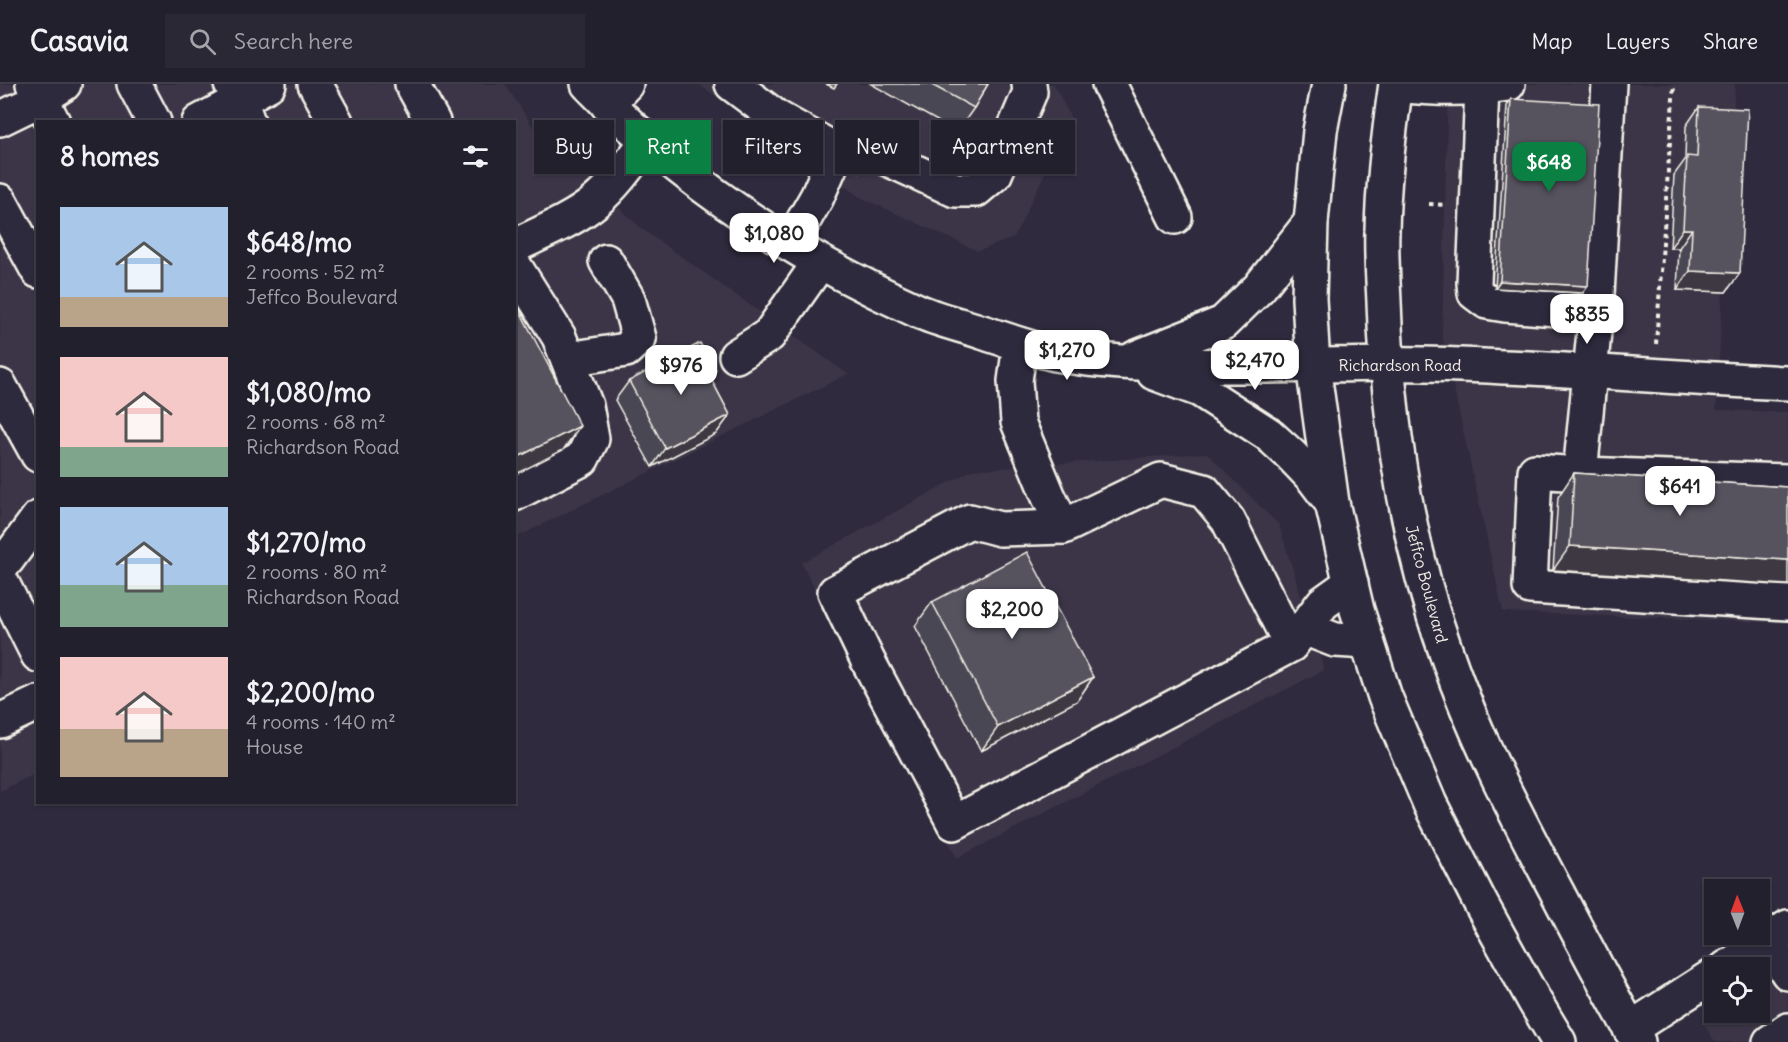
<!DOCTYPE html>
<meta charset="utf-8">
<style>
body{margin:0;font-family:Delius,sans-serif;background:#2b2836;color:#f1f3f6;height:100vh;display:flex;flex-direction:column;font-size:22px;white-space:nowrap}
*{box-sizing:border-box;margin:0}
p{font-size:20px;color:#a3a3aa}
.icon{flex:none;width:33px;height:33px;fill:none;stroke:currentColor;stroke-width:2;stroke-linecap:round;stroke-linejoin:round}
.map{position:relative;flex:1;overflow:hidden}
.drawer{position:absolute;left:36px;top:36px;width:480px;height:684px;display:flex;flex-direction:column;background:#23202e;border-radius:0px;box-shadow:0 2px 4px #0004,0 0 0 2px #403e4a}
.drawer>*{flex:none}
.banner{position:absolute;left:534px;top:36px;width:570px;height:54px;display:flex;gap:12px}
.needle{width:39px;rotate:359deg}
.buttons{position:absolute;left:1704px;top:795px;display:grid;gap:12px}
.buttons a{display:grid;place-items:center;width:66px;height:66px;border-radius:0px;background:#23202e;box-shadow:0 2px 4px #0004,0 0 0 2px #403e4a;font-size:30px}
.price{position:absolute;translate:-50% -51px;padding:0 14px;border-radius:12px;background:#fff;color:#222;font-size:20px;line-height:39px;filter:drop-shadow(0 2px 3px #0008)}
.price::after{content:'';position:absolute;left:50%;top:36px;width:18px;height:14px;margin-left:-9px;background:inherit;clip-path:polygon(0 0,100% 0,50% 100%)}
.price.selected{background:#0b8043;color:#fff}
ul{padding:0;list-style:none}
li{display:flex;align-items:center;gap:18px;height:150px;padding:0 24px}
li span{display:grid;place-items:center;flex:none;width:168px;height:120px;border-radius:0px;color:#555}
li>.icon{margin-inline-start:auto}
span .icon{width:72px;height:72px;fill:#fffc;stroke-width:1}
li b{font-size:26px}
h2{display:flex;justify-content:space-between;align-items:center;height:72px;padding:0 24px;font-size:26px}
.pill{padding:0 21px;border-radius:0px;background:#23202e;box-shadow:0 2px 4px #0004,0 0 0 2px #403e4a;font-size:21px;line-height:54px}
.pill.selected{background:#0b8043;color:#fff}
header{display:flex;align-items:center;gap:36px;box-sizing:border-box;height:84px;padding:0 30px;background:#23202e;border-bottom:2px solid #403e4a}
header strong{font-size:28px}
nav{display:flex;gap:33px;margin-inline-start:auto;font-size:21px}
.search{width:420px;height:54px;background:#2b2836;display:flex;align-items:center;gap:15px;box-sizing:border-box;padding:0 21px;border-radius:0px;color:#a3a3aa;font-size:22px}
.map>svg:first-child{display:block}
.built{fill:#3b3647}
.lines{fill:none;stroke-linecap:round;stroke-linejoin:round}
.minor-casing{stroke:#f4f1e8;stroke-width:38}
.major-casing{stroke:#f4f1e8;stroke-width:38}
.path{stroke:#f4f1e8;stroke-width:4;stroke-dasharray:4.5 4.5;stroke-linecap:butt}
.minor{stroke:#2f2a3d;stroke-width:33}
.major{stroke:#2f2a3d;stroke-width:33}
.wall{fill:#4a4752;stroke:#f4f1e8;stroke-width:1.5}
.shaded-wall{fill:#3c3942;stroke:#f4f1e8;stroke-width:1.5}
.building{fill:#56525f;stroke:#f4f1e8;stroke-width:1.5}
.labels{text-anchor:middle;stroke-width:6;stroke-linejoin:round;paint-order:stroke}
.street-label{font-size:16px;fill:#f4f1e8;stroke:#2f2a3d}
</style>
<header>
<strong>Casavia</strong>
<div class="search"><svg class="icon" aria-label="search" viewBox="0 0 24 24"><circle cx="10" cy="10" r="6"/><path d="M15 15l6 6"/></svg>Search here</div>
<nav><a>Map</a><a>Layers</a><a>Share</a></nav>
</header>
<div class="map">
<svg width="1788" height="958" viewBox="0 0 1788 958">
<rect width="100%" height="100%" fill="#2f2a3d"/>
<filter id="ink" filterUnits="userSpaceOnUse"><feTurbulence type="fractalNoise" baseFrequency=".0167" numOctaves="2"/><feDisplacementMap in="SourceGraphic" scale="12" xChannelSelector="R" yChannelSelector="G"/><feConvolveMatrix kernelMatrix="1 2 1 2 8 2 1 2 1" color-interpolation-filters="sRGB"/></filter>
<g filter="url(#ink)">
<!-- built -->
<g class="built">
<path d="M0 0H505L533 43 642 145 848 290 515 454 514 38H38L37 689 0 707Z"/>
<path d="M703 0H1054L1071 34 1014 154 978 167 860 113 701 2Z"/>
<path d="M1448 0H1735L1716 326 1788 328V539L1503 528 1442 251Z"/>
<path d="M1207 369 1279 441 1324 586 957 774 801 479 972 386Z"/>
<path d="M1788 886V958H1715L1703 939 1719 929 1760 928V904Z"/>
</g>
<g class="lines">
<defs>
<g id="minor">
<path d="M134 0 154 38"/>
<path d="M231 0 240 16 269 0"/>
<path d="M315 0 336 38"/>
<path d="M412 0 433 38"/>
<path d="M732 0 776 33 837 67 879 71 955 106H976L995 90 1030 8 1029 0"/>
<path d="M1109 0 1175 133"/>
<path d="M1609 0 1596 228 1580 390 1535 387 1530 503 1788 519"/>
<path d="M1396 1C1435 5 1469 6 1508 0"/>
<path d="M1482 4 1474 199 1475 209 1487 218 1505 221 1596 228"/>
<path d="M607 20 626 0"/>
<path d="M0 35 41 15 33 0"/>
<path d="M53 38 41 15 64 0"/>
<path d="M199 38 240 16 248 38"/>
<path d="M0 117 38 187"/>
<path d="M790 160 817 113 837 67"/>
<path d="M514 162C541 149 574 136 596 117 616 100 631 78 647 57"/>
<path d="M514 181 559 253 586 322 592 355 582 375 514 410"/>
<path d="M1020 261 1015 297 1018 338 1048 411 1063 443"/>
<path d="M736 272 769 251 820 178"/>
<path d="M568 275 626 266 639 254 628 215 606 177"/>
<path d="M1386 280C1426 279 1465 281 1505 283 1600 287 1694 295 1788 299"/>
<path d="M0 302 38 371"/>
<path d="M1580 390 1788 397"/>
<path d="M0 479 7 476 38 434"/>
<path d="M0 495 38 571"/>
<path d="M1304 544 1335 556 1367 558"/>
<path d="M1291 561 1228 436 1204 407 1161 396 1063 443 1000 445 970 437 835 508 868 577 954 739 1291 561 1323 519 1351 499"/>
<path d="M0 637 38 619"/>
<path d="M1767 857 1788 889"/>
<path d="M1726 884 1788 843"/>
<path d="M1630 945 1714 891"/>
<path d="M1770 958 1788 946"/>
</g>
<g id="major">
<path d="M588 0C680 97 796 172 918 227 938 236 961 241 982 248 1007 256 1031 265 1056 270 1092 277 1128 279 1164 280 1238 284 1313 281 1386 280"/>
<path d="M1329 0 1320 47 1311 138 1309 215 1313 281 1332 419 1357 526 1385 613 1430 720 1481 820 1535 918 1559 958"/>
<path d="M1396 0C1389 48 1383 98 1382 147 1381 170 1383 194 1384 218 1388 338 1406 457 1447 571 1476 655 1517 733 1558 810 1584 860 1610 909 1638 958"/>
<path d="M1135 274 1223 239 1259 204 1311 138"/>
<path d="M1154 289 1200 306 1268 350 1291 371 1313 394 1332 419"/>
</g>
</defs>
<!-- minor casing -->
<use href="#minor" class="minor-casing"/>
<!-- major casing -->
<use href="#major" class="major-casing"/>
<!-- path -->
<g class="path">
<path d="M1429 120 1447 121"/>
<path d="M1656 260 1674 0"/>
</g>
<!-- minor -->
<use href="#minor" class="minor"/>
<!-- major -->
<use href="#major" class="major"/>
</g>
<!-- wall -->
<g class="wall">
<path d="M826 0H837L834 4Z"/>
<path d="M871 0H988L974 24 957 48Z"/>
<path d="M1511 15 1583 209 1495 204 1507 22Z"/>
<path d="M1699 23 1740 189 1726 208 1677 206 1679 164H1670L1674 91 1685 76 1686 42Z"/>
<path d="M715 286 710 293 730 331 716 350 652 383 615 316 629 297Z"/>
<path d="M1574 389 1788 403 1553 486 1558 413Z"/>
<path d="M932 518 1093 593 1077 617 981 667 915 542Z"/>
</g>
<!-- shaded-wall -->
<g class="shaded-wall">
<path d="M1683 145H1692L1679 164H1670Z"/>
<path d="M1690 187 1740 189 1726 208 1677 206Z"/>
<path d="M1500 197 1588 202 1583 209 1495 204Z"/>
<path d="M715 286 702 304 708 289Z"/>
<path d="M730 331 716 350 652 383 665 364Z"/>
<path d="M580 342 563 366 514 391V375Z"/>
<path d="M1570 462 1788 476V501L1553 486Z"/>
<path d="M1093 593 1077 617 981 667 998 643Z"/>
</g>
<!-- building -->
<g class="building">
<path d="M930 0H988L974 24Z"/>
<path d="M1511 15 1599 20 1588 202 1500 197Z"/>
<path d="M1699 23 1748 25 1740 189 1690 187 1692 145H1683L1687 72 1697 73Z"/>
<path d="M514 216 580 342 514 375Z"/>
<path d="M700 259 715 286 708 289 730 331 665 364 629 297Z"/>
<path d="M1574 389 1788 403V476L1570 462Z"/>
<path d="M1027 468 1093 593 998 643 932 518Z"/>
</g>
</g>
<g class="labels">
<!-- street labels -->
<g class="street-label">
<text x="1400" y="287">Richardson Road</text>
<text transform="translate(1427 500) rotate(75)" y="6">Jeffco Boulevard</text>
</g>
</g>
</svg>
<div class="buttons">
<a><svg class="needle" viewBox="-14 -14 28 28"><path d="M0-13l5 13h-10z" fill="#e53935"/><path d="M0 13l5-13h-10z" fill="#a3a3aa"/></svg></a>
<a><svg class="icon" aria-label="locate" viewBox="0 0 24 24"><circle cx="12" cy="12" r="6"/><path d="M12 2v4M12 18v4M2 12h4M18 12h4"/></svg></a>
</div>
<b class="price selected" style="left:1549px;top:109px">$648</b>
<b class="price" style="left:774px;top:180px">$1,080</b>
<b class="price" style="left:1587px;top:261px">$835</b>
<b class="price" style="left:1067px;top:297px">$1,270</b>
<b class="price" style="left:1255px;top:307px">$2,470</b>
<b class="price" style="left:681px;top:312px">$976</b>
<b class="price" style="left:1680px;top:433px">$641</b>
<b class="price" style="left:1012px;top:556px">$2,200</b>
<div class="banner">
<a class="pill">Buy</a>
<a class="pill selected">Rent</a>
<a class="pill">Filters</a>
<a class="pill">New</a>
<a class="pill">Apartment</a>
</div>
<section class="drawer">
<h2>8 homes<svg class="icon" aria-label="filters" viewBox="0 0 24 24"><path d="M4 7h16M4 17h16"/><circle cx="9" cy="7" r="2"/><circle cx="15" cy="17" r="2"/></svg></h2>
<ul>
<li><span style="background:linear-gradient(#a9c7e8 75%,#b9a48a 0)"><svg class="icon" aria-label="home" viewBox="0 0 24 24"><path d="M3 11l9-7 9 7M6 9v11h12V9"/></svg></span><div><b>$648/mo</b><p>2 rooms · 52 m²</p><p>Jeffco Boulevard</p></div></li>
<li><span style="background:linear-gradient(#f6c9c9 75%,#7fa58c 0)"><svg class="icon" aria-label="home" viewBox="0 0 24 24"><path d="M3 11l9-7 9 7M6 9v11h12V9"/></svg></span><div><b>$1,080/mo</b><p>2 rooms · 68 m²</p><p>Richardson Road</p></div></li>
<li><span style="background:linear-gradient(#a9c7e8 65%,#7fa58c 0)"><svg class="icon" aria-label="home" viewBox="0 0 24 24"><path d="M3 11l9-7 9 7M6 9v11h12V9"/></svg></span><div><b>$1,270/mo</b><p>2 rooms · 80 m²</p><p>Richardson Road</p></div></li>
<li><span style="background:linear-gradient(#f6c9c9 60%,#b9a48a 0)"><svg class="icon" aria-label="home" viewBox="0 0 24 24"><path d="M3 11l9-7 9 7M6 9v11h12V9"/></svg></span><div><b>$2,200/mo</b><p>4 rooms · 140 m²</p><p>House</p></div></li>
</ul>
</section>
</div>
